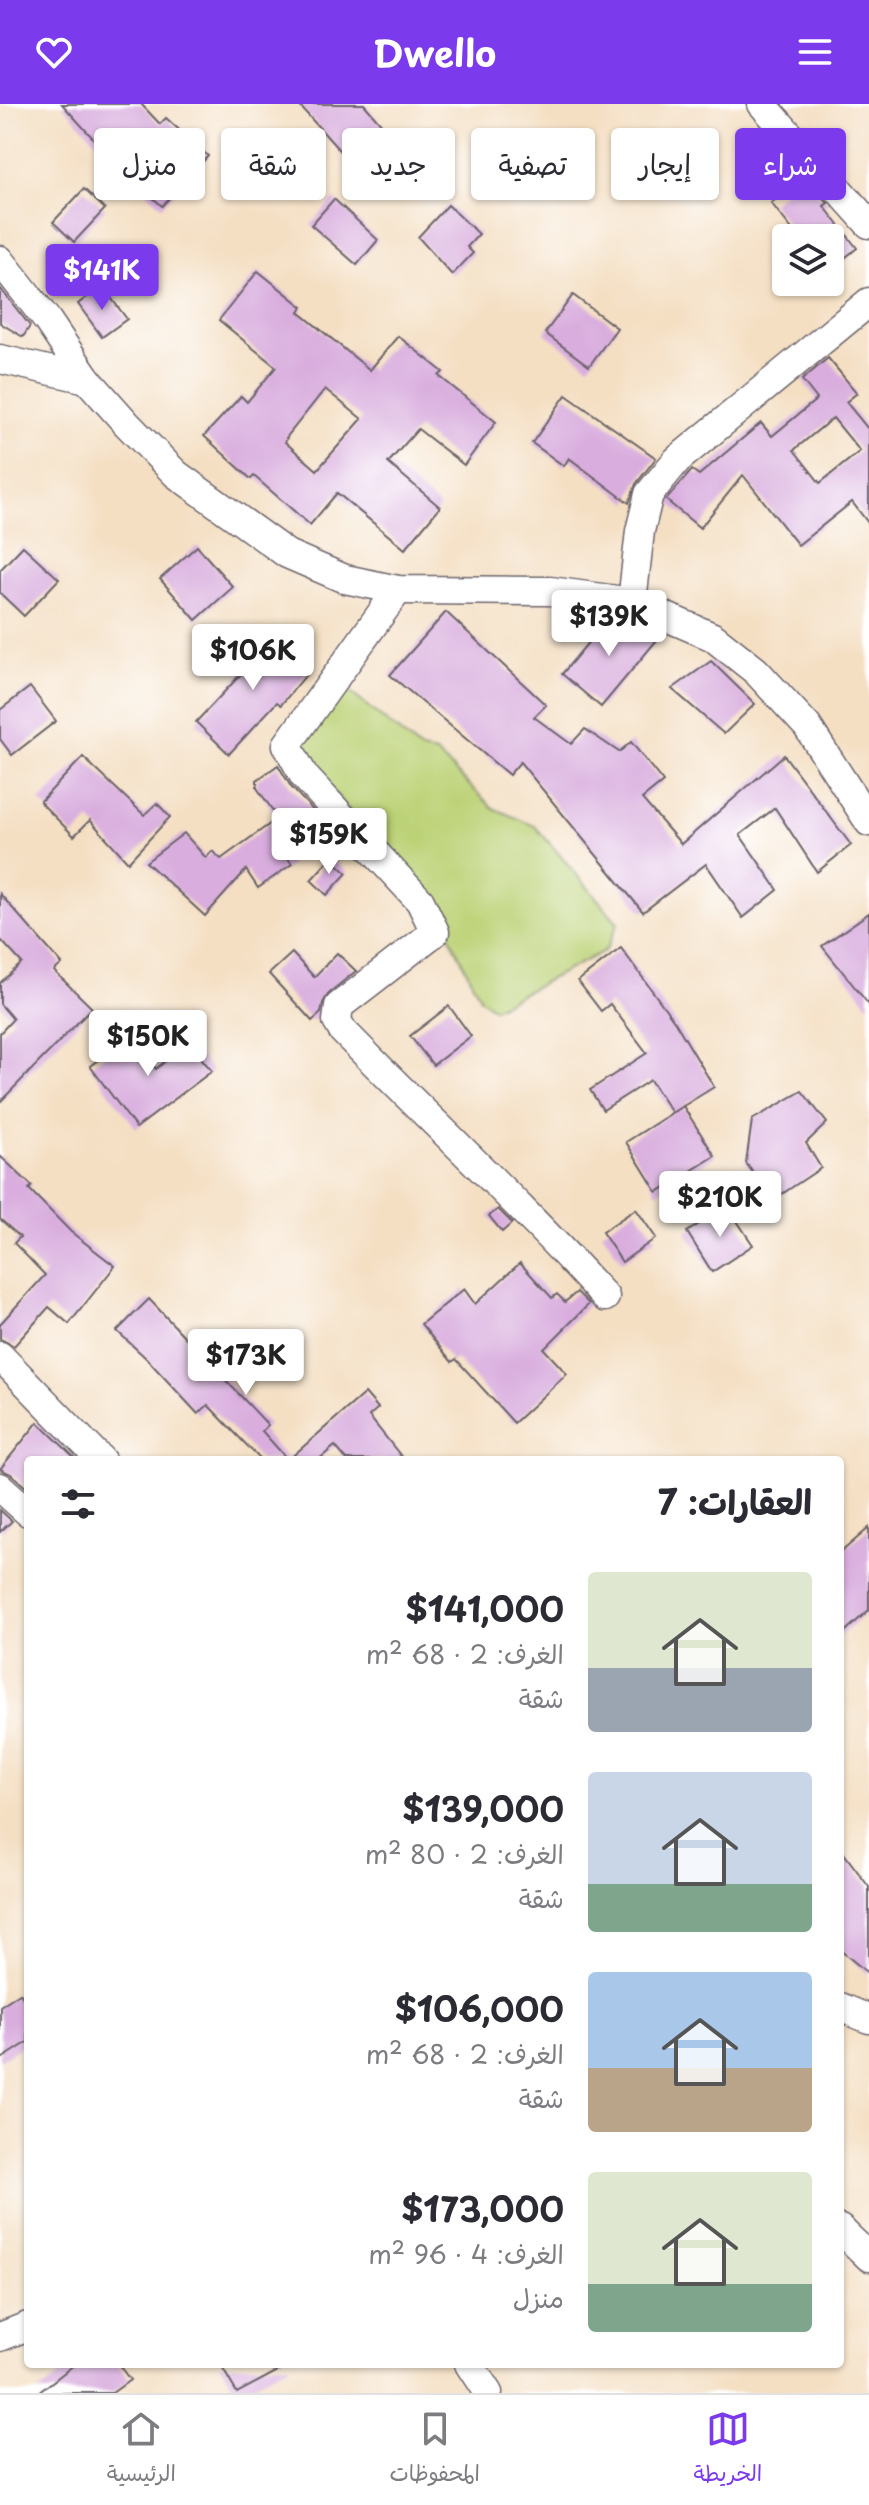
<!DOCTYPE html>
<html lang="ar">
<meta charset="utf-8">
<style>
body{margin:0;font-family:"Playpen Sans","Playpen Sans Arabic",sans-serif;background:#f2f2f3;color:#2b2b33;direction:rtl;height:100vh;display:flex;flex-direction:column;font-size:30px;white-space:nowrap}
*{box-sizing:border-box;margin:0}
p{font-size:26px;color:#7c7c81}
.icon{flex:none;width:44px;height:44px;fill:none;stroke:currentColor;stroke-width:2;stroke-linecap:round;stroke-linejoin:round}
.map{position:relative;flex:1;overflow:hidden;direction:ltr}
.details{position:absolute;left:24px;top:1352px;width:820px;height:912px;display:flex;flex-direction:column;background:#fff;border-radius:8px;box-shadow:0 2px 6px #0004;direction:rtl}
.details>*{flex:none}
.banner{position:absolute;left:24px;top:24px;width:822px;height:72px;direction:rtl;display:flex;gap:16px}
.tools{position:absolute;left:772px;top:120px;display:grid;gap:16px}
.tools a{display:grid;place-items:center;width:72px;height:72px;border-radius:8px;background:#fff;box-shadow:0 2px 6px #0004;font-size:40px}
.price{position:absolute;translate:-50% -68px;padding:0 18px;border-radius:8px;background:#fff;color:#222;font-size:26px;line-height:52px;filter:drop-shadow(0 2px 4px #0008)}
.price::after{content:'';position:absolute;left:50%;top:48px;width:24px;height:18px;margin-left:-12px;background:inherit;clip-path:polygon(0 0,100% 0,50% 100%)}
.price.selected{background:#7c3aed;color:#fff}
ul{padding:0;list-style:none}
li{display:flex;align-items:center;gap:24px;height:200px;padding:0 32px}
li span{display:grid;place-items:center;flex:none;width:224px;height:160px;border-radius:8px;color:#555}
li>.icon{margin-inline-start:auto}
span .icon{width:96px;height:96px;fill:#fffc;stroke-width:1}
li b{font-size:34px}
h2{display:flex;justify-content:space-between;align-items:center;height:96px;padding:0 32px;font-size:34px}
.chip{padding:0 28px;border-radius:8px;background:#fff;box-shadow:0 2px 6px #0004;font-size:28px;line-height:72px}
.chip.selected{background:#7c3aed;color:#fff}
header{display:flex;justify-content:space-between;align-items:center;height:104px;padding:0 32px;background:#7c3aed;color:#fff;font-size:36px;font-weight:700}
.dock{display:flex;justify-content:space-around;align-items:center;height:112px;border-top:2px solid #e1e1e2;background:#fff;font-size:22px;color:#7c7c81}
.dock a{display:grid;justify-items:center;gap:4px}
.dock .selected{color:#7c3aed}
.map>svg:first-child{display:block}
.green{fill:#bcd276;stroke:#6f7a58;stroke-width:2}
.building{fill:#d9aede;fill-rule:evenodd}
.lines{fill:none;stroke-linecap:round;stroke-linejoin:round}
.minor-casing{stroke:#6c646b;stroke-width:31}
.minor{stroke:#fff;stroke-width:28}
</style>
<header><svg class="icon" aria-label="menu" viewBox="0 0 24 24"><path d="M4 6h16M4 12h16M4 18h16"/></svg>Dwello<svg class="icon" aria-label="heart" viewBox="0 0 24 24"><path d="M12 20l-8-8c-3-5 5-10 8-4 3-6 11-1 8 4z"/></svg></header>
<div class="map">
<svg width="869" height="2289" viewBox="0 0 869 2289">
<rect width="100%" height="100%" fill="#fff"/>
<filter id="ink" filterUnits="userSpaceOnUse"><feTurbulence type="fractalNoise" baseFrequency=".0125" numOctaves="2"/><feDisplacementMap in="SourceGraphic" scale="16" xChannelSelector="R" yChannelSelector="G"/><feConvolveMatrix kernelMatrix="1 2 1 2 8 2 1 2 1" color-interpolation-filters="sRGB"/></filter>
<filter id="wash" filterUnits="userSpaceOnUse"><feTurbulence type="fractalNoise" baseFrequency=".006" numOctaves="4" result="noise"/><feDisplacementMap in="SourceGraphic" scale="32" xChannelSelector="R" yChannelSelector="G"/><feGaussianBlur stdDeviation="1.8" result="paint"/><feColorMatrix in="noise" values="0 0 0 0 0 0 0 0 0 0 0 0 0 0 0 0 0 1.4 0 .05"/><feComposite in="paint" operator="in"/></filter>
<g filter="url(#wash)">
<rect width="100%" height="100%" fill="#f4dfc3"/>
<!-- green -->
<path class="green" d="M345 584 421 646 436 649 493 704 535 722 618 819 606 846 494 904 480 894 443 818 297 645Z"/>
<g id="blocks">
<!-- building -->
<g class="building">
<path d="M62 0H141L160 20 166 14 208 52 162 102 120 64Z"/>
<path d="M298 0H364L383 22 347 55Z"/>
<path d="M804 73 828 99 824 102 857 144 830 166V134H799L771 99Z"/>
<path d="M84 85 105 105 74 138 53 118Z"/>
<path d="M334 95 378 136 357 161 311 121Z"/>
<path d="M448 101 479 130 467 143 473 149 452 171 418 133Z"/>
<path d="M258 167 303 203 299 208 370 266 398 232 443 268 439 272 496 318 464 361 418 325 388 359 440 403 405 445 337 389 310 421 254 372 251 375 204 332 241 292 247 298 276 263 219 216ZM325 285 362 315 317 366 285 338 287 335 286 334Z"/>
<path d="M102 182 127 215 102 233 78 200Z"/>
<path d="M0 184 30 222 23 233 0 219Z"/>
<path d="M573 191 617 224 589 262 545 229Z"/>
<path d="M828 254 857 289 846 298 869 326V420L852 398 798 441 743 371 700 424 666 396 692 366 699 371 761 319 772 332 817 295 802 276ZM833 314 860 347 820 379 794 346Z"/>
<path d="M566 291 656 354 636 380 629 399 569 354 564 362 532 339Z"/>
<path d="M23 442 59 475 24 512 0 489V466Z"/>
<path d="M197 442 233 483 196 516 160 475Z"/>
<path d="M446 508 546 601 534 613 571 640 585 625 619 648 631 638 663 678 642 695 681 740 784 651 851 741 817 768 775 704 740 731 778 786 743 814 706 760 643 808 520 658 509 671 390 571Z"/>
<path d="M610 512 632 516 657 536 601 603 562 570Z"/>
<path d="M265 527 311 565 281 601 277 598 229 650 196 618 242 569 235 563Z"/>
<path d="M711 557 755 600 724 630 672 585Z"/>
<path d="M30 583 56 617 12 651 0 635V606Z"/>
<path d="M83 653 144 711 157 699 170 713 128 758 90 716 74 732 40 698Z"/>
<path d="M278 661 291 683 320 714 280 742 292 760 258 784 246 766 205 812 146 758 184 729 206 754 212 747 221 755 278 714 257 684V676Z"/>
<path d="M331 754 347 769 327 791 311 776Z"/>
<path d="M0 790 62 860 54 867 92 904 0 998V929L13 915 0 900V879L22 859 0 835Z"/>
<path d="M869 809V901L822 842Z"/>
<path d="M621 844 675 918 714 983 672 1009 650 976 603 1006 590 986 647 949 610 900 601 907 578 877Z"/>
<path d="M292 849 314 873 337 849 356 867 329 889 323 899 321 909 312 917 269 870Z"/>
<path d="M449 902 471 932 433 961 410 932Z"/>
<path d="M131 931 156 965 188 938 212 967 136 1024 90 962Z"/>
<path d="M802 987 827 1019 806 1039 821 1064 773 1096 746 1059 752 1016Z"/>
<path d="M683 1002 715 1052 657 1088 626 1038Z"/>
<path d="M0 1052 32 1082 29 1085 71 1128 115 1162 69 1220 49 1203 14 1242 0 1235V1220L45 1171 14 1139 20 1133 0 1115Z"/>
<path d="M727 1102 753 1141 712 1168 687 1128Z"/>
<path d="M498 1105 512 1119 502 1128 489 1112Z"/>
<path d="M636 1105 656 1134 622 1158 602 1128Z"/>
<path d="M520 1159 552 1194 557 1190 565 1198 577 1188 589 1200 544 1245 567 1270 514 1319 456 1255 452 1258 421 1220 464 1185 475 1200Z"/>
<path d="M149 1195 268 1321 262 1327 288 1356 365 1289 378 1304 369 1312 404 1356H347L335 1342 318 1356H261L208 1301 198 1310 147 1255 117 1227Z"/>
<path d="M38 1318 77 1356H28V1385L11 1370 0 1365Z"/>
<path d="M0 1406 12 1417 0 1428Z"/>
<path d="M869 1424V1506L840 1532V1449Z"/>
<path d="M840 1744 869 1783V1870L840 1846Z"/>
<path d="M20 1889 28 1902V1938L0 1956V1902Z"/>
<path d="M75 2260H118L130 2276 112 2289H38Z"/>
<path d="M220 2260H291L237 2289Z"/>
</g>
</g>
</g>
<g filter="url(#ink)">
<use href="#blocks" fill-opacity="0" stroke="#6c646b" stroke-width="2"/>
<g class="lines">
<defs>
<g id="minor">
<path d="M762 0 869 120"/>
<path d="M0 156 47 216 87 275 127 320 176 370 287 450 345 475 398 486 550 487 632 498 713 533 756 567 807 622 869 718"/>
<path d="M0 255 87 275"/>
<path d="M398 486 287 641 304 672 420 797 435 828 339 902 337 917 343 927C430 1016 522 1101 605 1193"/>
<path d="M632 498 640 427 649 390 677 356 869 198"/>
<path d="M0 1252 101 1356"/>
<path d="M0 1383 28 1408"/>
<path d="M840 1903 869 1915"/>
<path d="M840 2125 869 2153"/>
<path d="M0 2233 28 2222"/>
<path d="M469 2260 488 2289"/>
</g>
</defs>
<!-- minor casing -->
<use href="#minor" class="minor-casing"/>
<!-- minor -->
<use href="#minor" class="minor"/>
</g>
</g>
</svg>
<div class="tools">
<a><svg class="icon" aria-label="layers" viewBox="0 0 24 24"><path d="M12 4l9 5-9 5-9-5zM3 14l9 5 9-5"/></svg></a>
</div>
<b class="price selected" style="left:102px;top:208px">$141K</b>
<b class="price" style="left:609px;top:554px">$139K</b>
<b class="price" style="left:253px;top:588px">$106K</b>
<b class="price" style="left:329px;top:772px">$159K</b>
<b class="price" style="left:148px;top:974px">$150K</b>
<b class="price" style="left:720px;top:1135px">$210K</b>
<b class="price" style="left:246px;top:1293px">$173K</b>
<div class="banner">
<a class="chip selected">شراء</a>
<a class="chip">إيجار</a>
<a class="chip">تصفية</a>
<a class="chip">جديد</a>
<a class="chip">شقة</a>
<a class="chip">منزل</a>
</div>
<section class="details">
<h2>العقارات: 7<svg class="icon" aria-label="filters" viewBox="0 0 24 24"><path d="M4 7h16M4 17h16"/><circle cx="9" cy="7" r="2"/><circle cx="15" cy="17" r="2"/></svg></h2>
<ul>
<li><span style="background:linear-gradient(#dfe7d0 60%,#9aa5b1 0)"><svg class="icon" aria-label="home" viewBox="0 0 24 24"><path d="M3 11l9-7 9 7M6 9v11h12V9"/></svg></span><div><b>$141,000</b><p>الغرف: 2 · 68 m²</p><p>شقة</p></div></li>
<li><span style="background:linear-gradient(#c9d6e8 70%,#7fa58c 0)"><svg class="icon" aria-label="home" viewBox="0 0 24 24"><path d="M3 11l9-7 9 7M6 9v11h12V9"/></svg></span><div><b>$139,000</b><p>الغرف: 2 · 80 m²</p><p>شقة</p></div></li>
<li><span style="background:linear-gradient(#a9c7e8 60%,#b9a48a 0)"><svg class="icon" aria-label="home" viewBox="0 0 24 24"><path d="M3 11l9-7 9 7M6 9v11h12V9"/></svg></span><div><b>$106,000</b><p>الغرف: 2 · 68 m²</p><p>شقة</p></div></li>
<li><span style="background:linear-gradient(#dfe7d0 70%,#7fa58c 0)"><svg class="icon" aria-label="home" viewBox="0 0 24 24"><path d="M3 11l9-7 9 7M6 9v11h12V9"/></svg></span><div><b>$173,000</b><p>الغرف: 4 · 96 m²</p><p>منزل</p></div></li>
</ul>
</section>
</div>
<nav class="dock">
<a class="selected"><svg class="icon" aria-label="map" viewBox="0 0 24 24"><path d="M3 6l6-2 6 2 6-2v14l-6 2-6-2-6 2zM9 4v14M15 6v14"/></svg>الخريطة</a>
<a><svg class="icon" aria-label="saved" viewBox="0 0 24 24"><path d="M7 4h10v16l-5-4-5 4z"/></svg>المحفوظات</a>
<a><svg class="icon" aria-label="home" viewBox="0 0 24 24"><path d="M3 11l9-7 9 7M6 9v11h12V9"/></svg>الرئيسية</a>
</nav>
